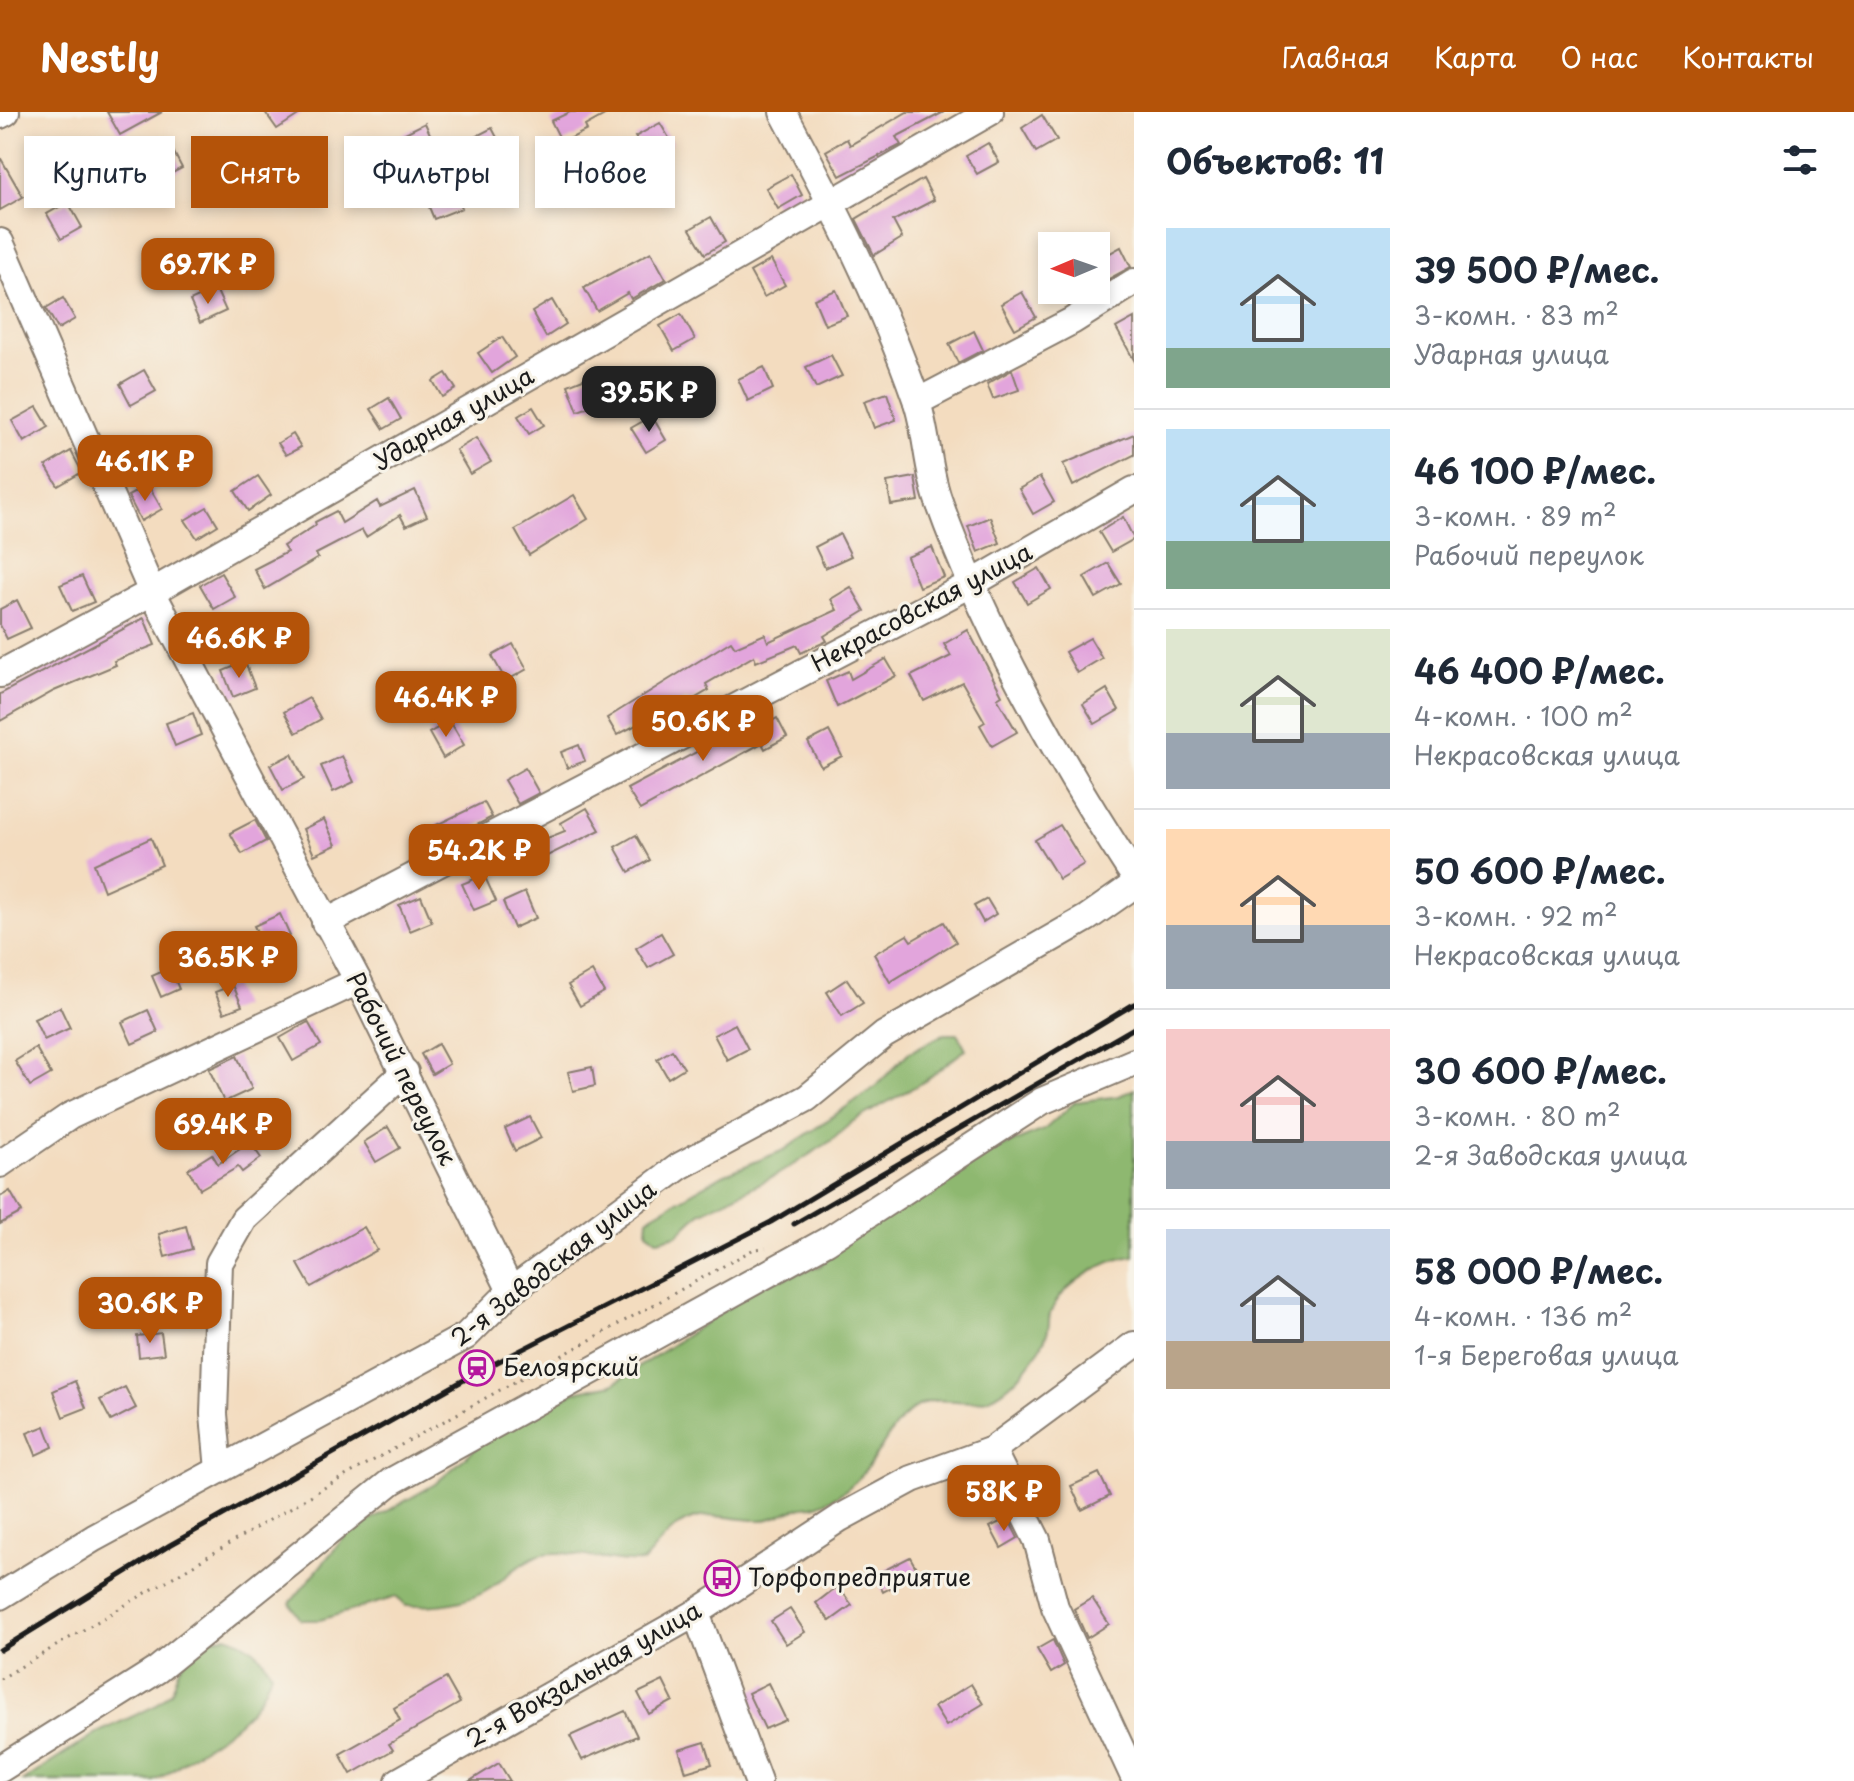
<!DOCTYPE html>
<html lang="ru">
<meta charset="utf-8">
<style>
body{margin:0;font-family:"Playpen Sans",sans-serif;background:#f2f2f3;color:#1f2937;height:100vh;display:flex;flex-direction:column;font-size:30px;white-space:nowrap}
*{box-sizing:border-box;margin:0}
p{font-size:26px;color:#747a83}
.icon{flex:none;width:44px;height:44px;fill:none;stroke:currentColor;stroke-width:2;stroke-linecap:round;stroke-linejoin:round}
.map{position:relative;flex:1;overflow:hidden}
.sheet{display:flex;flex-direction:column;background:#fff;width:720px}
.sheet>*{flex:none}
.guide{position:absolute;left:24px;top:24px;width:760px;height:72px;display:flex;gap:16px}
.needle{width:52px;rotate:268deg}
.controls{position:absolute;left:1038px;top:120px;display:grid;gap:16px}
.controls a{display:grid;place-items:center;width:72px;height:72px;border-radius:0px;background:#fff;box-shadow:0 4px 12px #0003;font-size:40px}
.price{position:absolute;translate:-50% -68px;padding:0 18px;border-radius:16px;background:#b45309;color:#fff;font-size:26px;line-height:52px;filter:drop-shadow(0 2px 4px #0008)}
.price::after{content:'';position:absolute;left:50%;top:48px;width:24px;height:18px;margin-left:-12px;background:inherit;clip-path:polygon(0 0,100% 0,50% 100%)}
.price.active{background:#222;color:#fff}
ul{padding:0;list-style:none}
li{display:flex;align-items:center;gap:24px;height:200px;padding:0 32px}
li+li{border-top:2px solid #e0e1e3}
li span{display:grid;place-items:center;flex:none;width:224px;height:160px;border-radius:0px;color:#555}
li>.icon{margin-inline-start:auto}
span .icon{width:96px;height:96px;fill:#fffc;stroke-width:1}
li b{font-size:34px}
h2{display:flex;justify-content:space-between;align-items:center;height:96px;padding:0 32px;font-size:34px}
.tag{padding:0 28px;border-radius:0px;background:#fff;box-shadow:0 4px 12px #0003;font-size:28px;line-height:72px}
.tag.active{background:#b45309;color:#fff}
header{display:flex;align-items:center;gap:48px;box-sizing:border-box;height:112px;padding:0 40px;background:#b45309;color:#fff}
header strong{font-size:38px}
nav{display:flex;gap:44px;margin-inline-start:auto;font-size:28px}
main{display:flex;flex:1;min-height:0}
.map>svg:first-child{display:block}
.forest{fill:#8eb86f;stroke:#556a46;stroke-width:2}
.building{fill:#e2a5dc}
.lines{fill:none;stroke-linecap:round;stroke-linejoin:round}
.minor-casing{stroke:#887c6e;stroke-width:30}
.path{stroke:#887c6e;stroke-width:3;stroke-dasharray:2 6;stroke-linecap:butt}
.minor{stroke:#fff;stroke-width:26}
.rail{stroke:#1c1c1c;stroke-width:5}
.labels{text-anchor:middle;stroke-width:6;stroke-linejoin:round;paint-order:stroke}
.street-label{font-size:24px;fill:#1c1c1c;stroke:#f7f3e8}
.poi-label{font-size:24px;fill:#1c1c1c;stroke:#f7f3e8;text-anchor:start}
</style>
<header>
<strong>Nestly</strong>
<nav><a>Главная</a><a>Карта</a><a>О нас</a><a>Контакты</a></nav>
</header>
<main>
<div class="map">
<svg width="1134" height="1669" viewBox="0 0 1134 1669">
<rect width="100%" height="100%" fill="#f7f3e8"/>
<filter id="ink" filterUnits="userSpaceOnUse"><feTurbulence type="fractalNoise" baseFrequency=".0125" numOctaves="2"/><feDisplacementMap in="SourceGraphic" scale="16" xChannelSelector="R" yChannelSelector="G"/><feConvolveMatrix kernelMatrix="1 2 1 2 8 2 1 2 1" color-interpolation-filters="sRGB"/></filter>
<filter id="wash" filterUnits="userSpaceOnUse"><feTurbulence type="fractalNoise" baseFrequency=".006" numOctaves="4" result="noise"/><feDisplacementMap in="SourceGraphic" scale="32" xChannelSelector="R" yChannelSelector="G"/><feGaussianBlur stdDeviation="1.8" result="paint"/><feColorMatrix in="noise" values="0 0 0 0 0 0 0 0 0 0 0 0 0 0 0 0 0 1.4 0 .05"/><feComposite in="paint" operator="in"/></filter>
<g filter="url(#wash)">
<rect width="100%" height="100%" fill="#f3dcbf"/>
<!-- forest -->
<g class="forest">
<path d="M944 922H958L966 937 925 969 852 1010 831 1029 777 1063 700 1101 677 1123 658 1128 647 1120 648 1107 653 1103 723 1063 784 1038 875 975 908 941Z"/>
<path d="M1134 977V1144C1105 1147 1062 1172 1051 1200 1048 1205 1050 1212 1048 1218 1042 1240 1016 1272 996 1283 968 1298 944 1281 920 1293 880 1314 877 1373 817 1393 812 1395 805 1394 799 1396 786 1399 774 1409 759 1408 735 1408 710 1399 687 1409 670 1416 655 1437 643 1450 612 1453 563 1434 537 1444 520 1450 506 1466 491 1476 466 1493 435 1494 406 1494L396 1485 320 1508H301L290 1491 347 1422 435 1372 484 1329 574 1280 613 1272 762 1173 820 1154 852 1122 907 1095 986 1041 1044 1018 1075 990 1119 984Z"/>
<path d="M227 1524C248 1531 260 1540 271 1560 260 1600 227 1621 194 1642 181 1651 168 1663 154 1669 141 1669 44 1669 23 1669L97 1621 155 1594 172 1579 179 1558 190 1541 207 1527Z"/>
</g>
<g id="blocks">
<!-- building -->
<g class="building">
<path d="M107 0H162L120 23Z"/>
<path d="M265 0H303L277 17Z"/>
<path d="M570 0H610L585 14 587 18 562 31 551 9Z"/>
<path d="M907 0H944L896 25 901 33 840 64 826 39 847 27 850 33Z"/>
<path d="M1042 3 1057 28 1036 40 1022 16Z"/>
<path d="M425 11 435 33 410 46 399 24Z"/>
<path d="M660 11 672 31 647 46 635 25Z"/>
<path d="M492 16 503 37 478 50 467 29Z"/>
<path d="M988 31 999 50 977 62 966 44Z"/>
<path d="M171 35 182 56 157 69 146 47Z"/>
<path d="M0 45 23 85 0 98Z"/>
<path d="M579 62 591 83 566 97 554 76Z"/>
<path d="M791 62 802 83 778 97 766 76Z"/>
<path d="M923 67 934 88 893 109 902 126 874 143 856 107Z"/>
<path d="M453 72 462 96 434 107 424 83Z"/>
<path d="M68 90 82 115 61 127 47 102Z"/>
<path d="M711 105 725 130 705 142 690 117Z"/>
<path d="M1121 135 1131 155 1107 168 1096 149Z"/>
<path d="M651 140 666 167 631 187 628 181 597 199 584 176Z"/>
<path d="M771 148 785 173 764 185 750 160Z"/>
<path d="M216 177 226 199 200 211 190 189Z"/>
<path d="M836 178 847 204 825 213 814 187Z"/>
<path d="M1022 180 1036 205 1015 217 1001 192Z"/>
<path d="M63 186 75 207 58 217 46 196Z"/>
<path d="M552 188 566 212 546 225 532 200Z"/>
<path d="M681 202 695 227 674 239 660 214Z"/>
<path d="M1134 206V248L1116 216Z"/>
<path d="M974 219 983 238 958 251 949 232Z"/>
<path d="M502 225 515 245 492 261 478 241Z"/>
<path d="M831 243 842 264 816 276 806 255Z"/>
<path d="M764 255 773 277 748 289 738 267Z"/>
<path d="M144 258 156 279 131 293 120 272Z"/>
<path d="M1012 258 1019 278 993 287 987 272Z"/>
<path d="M446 261 456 277 442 285 433 269Z"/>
<path d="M590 264 601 291 578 299 568 273Z"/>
<path d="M887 281 896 308 874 316 864 289Z"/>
<path d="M389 286 401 307 384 317 371 297Z"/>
<path d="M37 295 49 315 24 330 12 309Z"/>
<path d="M533 295 544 313 529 322 518 304Z"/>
<path d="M652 304 666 328 646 340 631 316Z"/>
<path d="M293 322 301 335 286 343 278 331Z"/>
<path d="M1134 322V343L1073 374 1063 352Z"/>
<path d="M476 326 491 350 470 362 456 338Z"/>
<path d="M71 339 82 360 58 374 46 354Z"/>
<path d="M258 364 271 383 248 399 235 379Z"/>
<path d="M915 365 919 389 891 393 887 370Z"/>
<path d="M1040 365 1054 390 1033 402 1019 377Z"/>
<path d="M148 373 162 397 141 409 128 384Z"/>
<path d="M415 378 427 404 406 414 400 403 366 425 362 418 316 442 318 446 265 477 254 457 287 440 283 434 316 413 315 410 336 399 342 411 377 389 380 395Z"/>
<path d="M574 383 588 407 529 443 515 418Z"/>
<path d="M207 395 218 413 197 426 185 408Z"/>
<path d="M990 405 1000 431 978 440 968 414Z"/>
<path d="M1123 405 1134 427 1111 440 1099 420Z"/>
<path d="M840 422 851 444 825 456 815 435Z"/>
<path d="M932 435 944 465 919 475 907 445Z"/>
<path d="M1108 451 1121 472 1096 486 1084 465Z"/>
<path d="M1039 456 1051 477 1027 491 1015 470Z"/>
<path d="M221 461 235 485 214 497 200 473Z"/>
<path d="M82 464 94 490 72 499 60 473Z"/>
<path d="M851 475 865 499 824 524 827 529 801 541 797 533 756 550 754 544 706 572 709 578 689 590 687 587 617 623 607 606 731 529 735 535 765 522 768 530 837 498 831 487Z"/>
<path d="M17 488 31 516 7 527 0 513V497Z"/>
<path d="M144 506 155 533 114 549 116 553 54 579 0 609V582Z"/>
<path d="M968 518 1002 583 997 586 1017 620 992 634 980 613 985 610 962 570 924 589 911 564 951 544 944 532Z"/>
<path d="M1090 526 1102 546 1077 561 1065 540Z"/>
<path d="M513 532 527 557 506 569 492 544Z"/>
<path d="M886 547 896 564 837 595 826 569 848 559 851 567Z"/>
<path d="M245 550 255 576 233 585 223 559Z"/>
<path d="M1107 577 1119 598 1095 612 1083 592Z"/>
<path d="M309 586 321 607 296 621 284 600Z"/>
<path d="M193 601 201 623 175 634 166 611Z"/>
<path d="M777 606 787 625 765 637 762 631 640 698 627 677 732 621 736 628Z"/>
<path d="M450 609 464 633 443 646 429 621Z"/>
<path d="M829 619 842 644 821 655 808 630Z"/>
<path d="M579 633 585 649 567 656 561 640Z"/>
<path d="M292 642 304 667 283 678 270 653Z"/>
<path d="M342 644 354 670 333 680 321 654Z"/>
<path d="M525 656 539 681 518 692 504 668Z"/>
<path d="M484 690 492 705 436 735 426 718Z"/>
<path d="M587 696 600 718 537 749 530 733 565 719 561 711Z"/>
<path d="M324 707 336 733 314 743 303 717Z"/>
<path d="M255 708 266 729 242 742 230 721Z"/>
<path d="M1060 713 1084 752 1059 767 1035 728Z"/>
<path d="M636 723 650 748 629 760 615 735Z"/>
<path d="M151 726 162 753 104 779 94 752Z"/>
<path d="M484 763 496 789 474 798 462 772Z"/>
<path d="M525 780 536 806 514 816 503 790Z"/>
<path d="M421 784 432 810 410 819 399 793Z"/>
<path d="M987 787 996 802 983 810 974 794Z"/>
<path d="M280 802 290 824 265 836 254 814Z"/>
<path d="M944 810 956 830 890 870 874 842 907 823 911 829Z"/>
<path d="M661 821 673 842 648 856 636 836Z"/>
<path d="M170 856 179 877 161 885 152 864Z"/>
<path d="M592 859 604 880 580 894 568 873Z"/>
<path d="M847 867 863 891 842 904 827 880Z"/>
<path d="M233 873 242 894 224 901 215 880Z"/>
<path d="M60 895 70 916 44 928 34 907Z"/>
<path d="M148 898 158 920 132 932 122 910Z"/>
<path d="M308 910 321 933 293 949 280 926Z"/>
<path d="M735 912 748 937 727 948 714 923Z"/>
<path d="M438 932 449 952 432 962 421 942Z"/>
<path d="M36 936 51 962 30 974 15 949Z"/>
<path d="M672 938 684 956 668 966 657 947Z"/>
<path d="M237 944 252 977 224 990 209 957Z"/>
<path d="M592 955 595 974 573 979 568 960Z"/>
<path d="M530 1005 541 1026 515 1039 505 1017Z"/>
<path d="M388 1015 400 1036 376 1050 364 1030Z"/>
<path d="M250 1030 261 1046 242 1060 238 1055 200 1077 188 1057 212 1042 218 1052Z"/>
<path d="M10 1079 22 1100 0 1112V1085Z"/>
<path d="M186 1114 192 1137 165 1145 159 1122Z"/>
<path d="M364 1115 377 1138 311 1175 298 1152Z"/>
<path d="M174 1171 177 1189 155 1193 151 1174Z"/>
<path d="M161 1221 164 1242 139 1245 137 1224Z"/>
<path d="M75 1269 86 1296 63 1305 53 1279Z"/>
<path d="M125 1275 136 1296 111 1309 100 1288Z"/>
<path d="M45 1314 53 1335 36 1343 27 1321Z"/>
<path d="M1099 1361 1110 1384 1082 1398 1071 1374Z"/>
<path d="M1008 1406 1018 1426 1001 1436 990 1415Z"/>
<path d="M910 1445 919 1461 883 1480 875 1463Z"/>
<path d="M838 1474 852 1493 830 1509 816 1491Z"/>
<path d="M1092 1486 1109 1512 1087 1526 1074 1497Z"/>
<path d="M790 1497 805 1520 786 1532 771 1509Z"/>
<path d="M1053 1528 1064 1553 1051 1561 1037 1537Z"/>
<path d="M446 1566 460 1591 389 1632 393 1638 351 1662 340 1642 400 1608 394 1596Z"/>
<path d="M663 1569 673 1589 649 1602 638 1581Z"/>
<path d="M768 1571 786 1608 765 1617 748 1581Z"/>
<path d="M971 1572 983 1592 946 1614 934 1595Z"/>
<path d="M625 1599 637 1624 582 1648 570 1624Z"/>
<path d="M705 1630 712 1652 686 1660 679 1638Z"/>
<path d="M499 1651 510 1669H470Z"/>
</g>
</g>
</g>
<g filter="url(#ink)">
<use href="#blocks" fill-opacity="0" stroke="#887c6e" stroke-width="2"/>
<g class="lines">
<defs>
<g id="minor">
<path d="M783 0C833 93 881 187 916 287 927 319 927 355 938 387 984 517 1059 649 1134 764"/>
<path d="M0 3 6 0"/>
<path d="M0 130 152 480 358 869 511 1179"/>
<path d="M917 290 1072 209 1134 170"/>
<path d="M0 562 152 480 990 0"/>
<path d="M325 811 973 471 1134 378"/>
<path d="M0 1052 70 1004 358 869"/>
<path d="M992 1338 1037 1428 1055 1495 1134 1665"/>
<path d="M219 1358 214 1302 219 1151 244 1107 405 960"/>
<path d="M0 1484 94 1426 466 1224 511 1179 680 1054 807 986 884 923 1087 806 1134 773"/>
<path d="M696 1501 758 1669"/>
<path d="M0 1657 157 1558 392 1369 827 1129 1042 989 1134 950"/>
<path d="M399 1669 696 1501 840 1406 912 1367 992 1338 1134 1233"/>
</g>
</defs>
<!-- minor casing -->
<use href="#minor" class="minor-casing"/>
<!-- path -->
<path class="path" d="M0 1567 329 1373 754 1137 766 1136"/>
<!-- minor -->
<use href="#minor" class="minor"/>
<!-- rail -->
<g class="rail">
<path d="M794 1112 1134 916"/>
<path d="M0 1538 170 1433 480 1259 771 1110 1134 892"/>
</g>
</g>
</g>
<!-- icons -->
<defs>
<symbol id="station-ring" viewBox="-11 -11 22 22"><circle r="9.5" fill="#f7f3e8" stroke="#b5179e" stroke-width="1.5"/><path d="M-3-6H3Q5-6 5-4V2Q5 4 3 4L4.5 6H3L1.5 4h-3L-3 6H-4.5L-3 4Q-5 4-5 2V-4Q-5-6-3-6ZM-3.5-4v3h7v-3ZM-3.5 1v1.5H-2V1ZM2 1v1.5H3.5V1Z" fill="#b5179e"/></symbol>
<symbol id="bus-ring" viewBox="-11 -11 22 22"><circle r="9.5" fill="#f7f3e8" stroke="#b5179e" stroke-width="1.5"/><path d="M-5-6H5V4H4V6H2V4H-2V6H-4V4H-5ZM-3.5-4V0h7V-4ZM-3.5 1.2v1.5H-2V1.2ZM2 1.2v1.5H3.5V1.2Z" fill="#b5179e"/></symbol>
</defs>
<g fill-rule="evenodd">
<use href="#station-ring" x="457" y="1236" width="40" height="40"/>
<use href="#bus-ring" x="702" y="1446" width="40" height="40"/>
</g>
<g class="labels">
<!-- street labels -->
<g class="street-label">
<text transform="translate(454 307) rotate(-30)" y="8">Ударная улица</text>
<text transform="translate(922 496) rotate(-28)" y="8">Некрасовская улица</text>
<text transform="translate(401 957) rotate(63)" y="8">Рабочий переулок</text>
<text transform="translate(554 1152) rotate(-38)" y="8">2-я Заводская улица</text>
<text transform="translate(584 1563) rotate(-30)" y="8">2-я Вокзальная улица</text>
</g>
<!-- poi labels -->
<g class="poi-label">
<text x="503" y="1264">Белоярский</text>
<text x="748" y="1474">Торфопредприятие</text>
</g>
</g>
</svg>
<div class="controls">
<a><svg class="needle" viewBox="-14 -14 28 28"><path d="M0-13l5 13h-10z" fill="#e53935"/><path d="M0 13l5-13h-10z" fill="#747a83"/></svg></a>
</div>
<b class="price" style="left:208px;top:194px">69.7K ₽</b>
<b class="price active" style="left:649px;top:322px">39.5K ₽</b>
<b class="price" style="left:145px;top:391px">46.1K ₽</b>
<b class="price" style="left:239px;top:568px">46.6K ₽</b>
<b class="price" style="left:446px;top:627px">46.4K ₽</b>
<b class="price" style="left:703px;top:651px">50.6K ₽</b>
<b class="price" style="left:479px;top:780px">54.2K ₽</b>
<b class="price" style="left:228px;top:887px">36.5K ₽</b>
<b class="price" style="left:223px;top:1054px">69.4K ₽</b>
<b class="price" style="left:150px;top:1233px">30.6K ₽</b>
<b class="price" style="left:1004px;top:1421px">58K ₽</b>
<div class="guide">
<a class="tag">Купить</a>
<a class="tag active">Снять</a>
<a class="tag">Фильтры</a>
<a class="tag">Новое</a>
</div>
</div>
<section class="sheet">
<h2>Объектов: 11<svg class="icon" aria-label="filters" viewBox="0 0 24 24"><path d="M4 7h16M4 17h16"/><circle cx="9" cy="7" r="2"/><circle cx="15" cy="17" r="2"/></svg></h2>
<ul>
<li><span style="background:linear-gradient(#bfe0f5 75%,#7fa58c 0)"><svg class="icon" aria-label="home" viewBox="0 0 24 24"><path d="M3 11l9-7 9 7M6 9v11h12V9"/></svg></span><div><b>39 500 ₽/мес.</b><p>3-комн. · 83 m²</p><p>Ударная улица</p></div></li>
<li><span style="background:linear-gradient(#bfe0f5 70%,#7fa58c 0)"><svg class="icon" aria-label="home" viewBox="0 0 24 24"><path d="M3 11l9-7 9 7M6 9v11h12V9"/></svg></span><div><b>46 100 ₽/мес.</b><p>3-комн. · 89 m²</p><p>Рабочий переулок</p></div></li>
<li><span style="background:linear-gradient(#dfe7d0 65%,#9aa5b1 0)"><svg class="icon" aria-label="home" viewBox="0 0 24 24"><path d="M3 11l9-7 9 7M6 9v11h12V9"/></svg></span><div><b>46 400 ₽/мес.</b><p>4-комн. · 100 m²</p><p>Некрасовская улица</p></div></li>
<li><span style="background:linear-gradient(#ffd9b3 60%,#9aa5b1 0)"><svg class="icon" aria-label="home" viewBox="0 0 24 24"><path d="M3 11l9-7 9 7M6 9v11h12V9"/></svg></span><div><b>50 600 ₽/мес.</b><p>3-комн. · 92 m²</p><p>Некрасовская улица</p></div></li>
<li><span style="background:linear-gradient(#f6c9c9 70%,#9aa5b1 0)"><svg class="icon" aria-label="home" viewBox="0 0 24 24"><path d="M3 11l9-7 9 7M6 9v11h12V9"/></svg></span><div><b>30 600 ₽/мес.</b><p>3-комн. · 80 m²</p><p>2-я Заводская улица</p></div></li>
<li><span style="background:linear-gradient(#c9d6e8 70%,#b9a48a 0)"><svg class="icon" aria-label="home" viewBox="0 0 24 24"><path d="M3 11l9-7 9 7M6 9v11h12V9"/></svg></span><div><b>58 000 ₽/мес.</b><p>4-комн. · 136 m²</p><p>1-я Береговая улица</p></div></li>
</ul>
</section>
</main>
